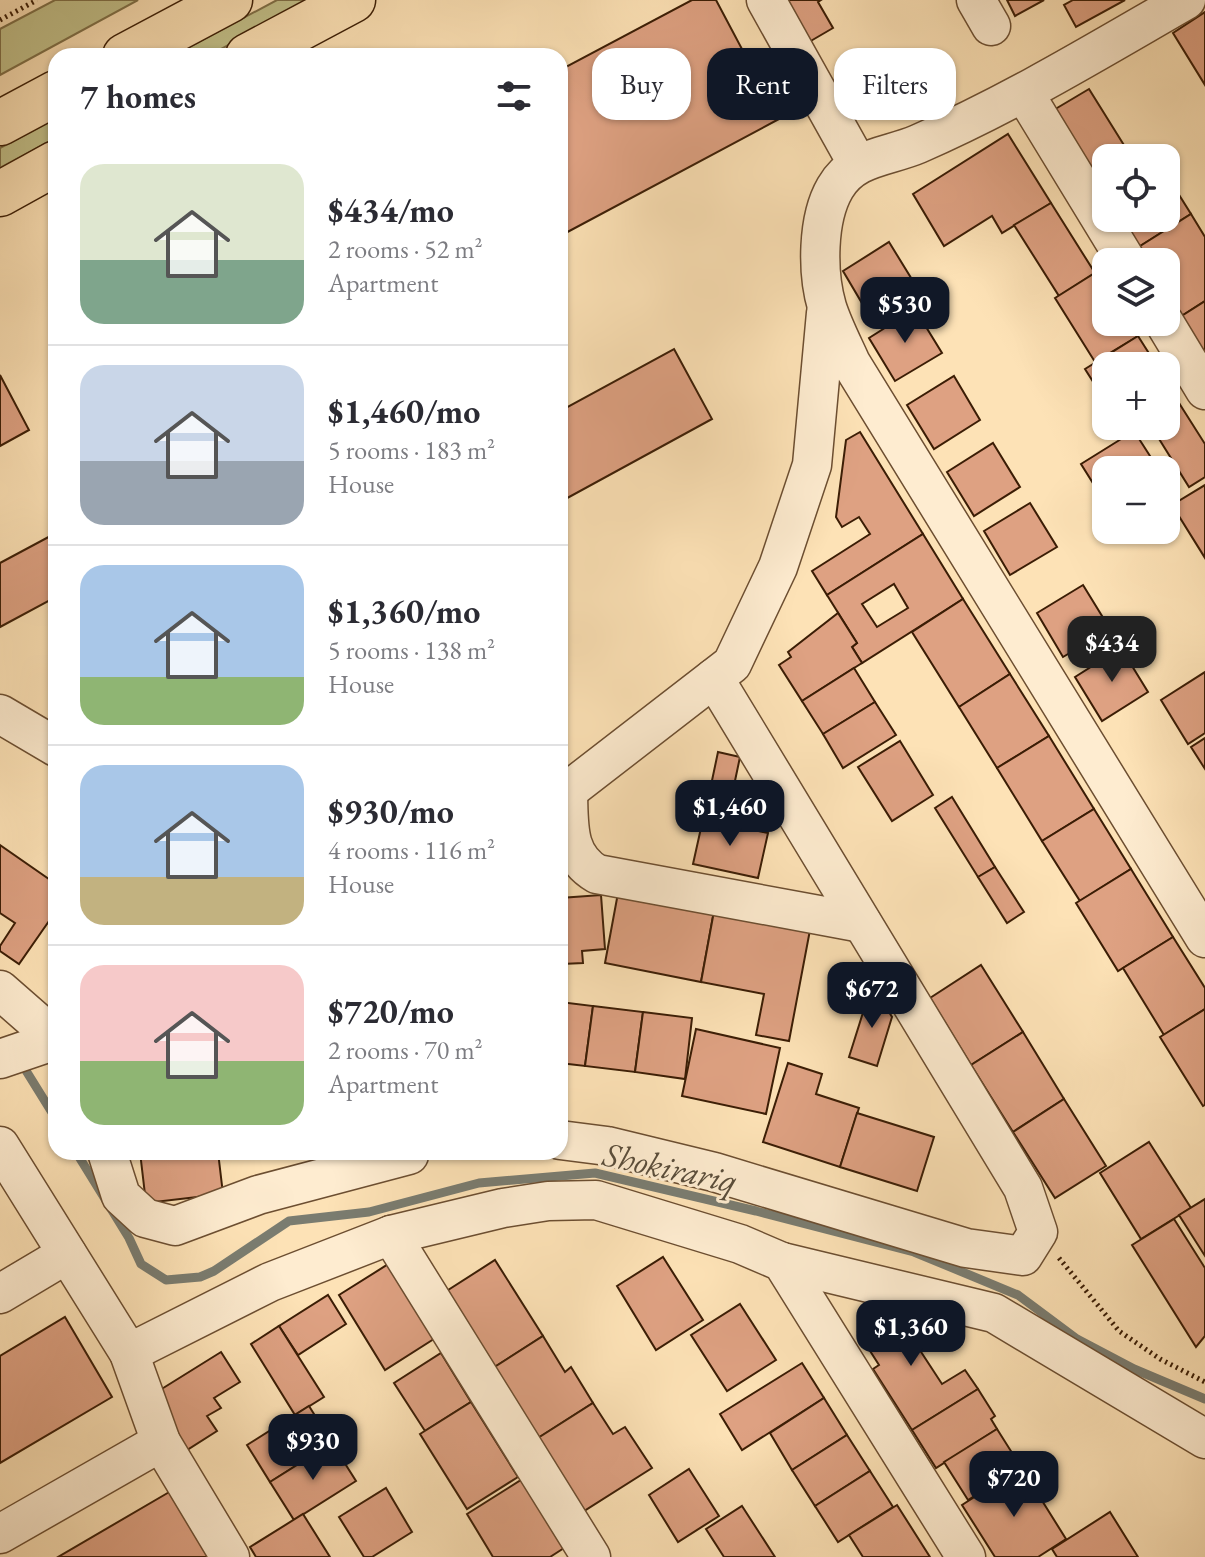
<!DOCTYPE html>
<meta charset="utf-8">
<style>
body{margin:0;font-family:"EB Garamond",serif;background:#f7f7f7;color:#2b2b33;height:100vh;display:flex;flex-direction:column;font-size:30px;white-space:nowrap}
*{box-sizing:border-box;margin:0}
p{font-size:26px;color:#7c7c81}
.icon{flex:none;width:44px;height:44px;fill:none;stroke:currentColor;stroke-width:2;stroke-linecap:round;stroke-linejoin:round}
.map{position:relative;flex:1;overflow:hidden}
.side{position:absolute;left:48px;top:48px;width:520px;height:1112px;display:flex;flex-direction:column;background:#fff;border-radius:24px;box-shadow:0 2px 6px #0004}
.side>*{flex:none}
.banner{position:absolute;left:592px;top:48px;width:492px;height:72px;display:flex;gap:16px}
.controls{position:absolute;left:1092px;top:144px;display:grid;gap:16px}
.controls a{display:grid;place-items:center;width:88px;height:88px;border-radius:16px;background:#fff;box-shadow:0 2px 6px #0004;font-size:40px}
.price{position:absolute;translate:-50% -68px;padding:0 18px;border-radius:16px;background:#111827;color:#fff;font-size:26px;line-height:52px;filter:drop-shadow(0 2px 4px #0008)}
.price::after{content:'';position:absolute;left:50%;top:48px;width:24px;height:18px;margin-left:-12px;background:inherit;clip-path:polygon(0 0,100% 0,50% 100%)}
.price.current{background:#222;color:#fff}
ul{padding:0;list-style:none}
li{display:flex;align-items:center;gap:24px;height:200px;padding:0 32px}
li+li{border-top:2px solid #e1e1e2}
li span{display:grid;place-items:center;flex:none;width:224px;height:160px;border-radius:24px;color:#555}
li>.icon{margin-inline-start:auto}
span .icon{width:96px;height:96px;fill:#fffc;stroke-width:1}
li b{font-size:34px}
h2{display:flex;justify-content:space-between;align-items:center;height:96px;padding:0 32px;font-size:34px}
.tag{padding:0 28px;border-radius:24px;background:#fff;box-shadow:0 2px 6px #0004;font-size:28px;line-height:72px}
.tag.current{background:#111827;color:#fff}
.map>svg:first-child{display:block}
.green{fill:#c3c28b;stroke:#7f7048;stroke-width:2}
.lines{fill:none;stroke-linecap:round;stroke-linejoin:round}
.stream{stroke:#7a7c70;stroke-width:9}
.building{fill:#dea182;stroke:#3b1d05;stroke-width:2;fill-rule:evenodd}
.minor-casing{stroke:#6c4e31;stroke-width:41}
.major-casing{stroke:#3b1d05;stroke-width:47}
.path{stroke:#3b1d05;stroke-width:5;stroke-dasharray:2 4;stroke-linecap:butt}
.minor{stroke:#feecd0;stroke-width:38}
.major{stroke:#fde2b6;stroke-width:44}
.labels{text-anchor:middle;stroke-width:6;stroke-linejoin:round;paint-order:stroke}
.water-label{font-size:34px;font-style:italic;fill:#5a4d3b;stroke:#feecd0}
</style>
<div class="map">
<svg width="1205" height="1557" viewBox="0 0 1205 1557">
<rect width="100%" height="100%" fill="#fde2b6"/>
<filter id="stains"><feTurbulence type="fractalNoise" baseFrequency=".0025" numOctaves="4"/><feColorMatrix values="0 0 0 0 .2 0 0 0 0 .09 0 0 0 0 .02 0 0 0 .5 -.17"/></filter>
<radialGradient id="worn" r=".72"><stop offset=".6" stop-color="#630" stop-opacity="0"/><stop offset="1" stop-color="#630" stop-opacity=".3"/></radialGradient>
<!-- green -->
<g class="green">
<path d="M55 0H138L0 75V29Z"/>
<path d="M277 0H313L208 56H172Z"/>
<path d="M56 118V138L0 168V148Z"/>
</g>
<g class="lines">
<!-- stream -->
<g class="stream">
<path d="M20 1061 56 1119"/>
<path d="M76 1152 129 1238 141 1264 166 1280 200 1277 214 1271 289 1221 369 1212 479 1183 595 1173 756 1211 914 1252 1018 1295 1077 1339 1134 1369 1205 1399"/>
</g>
</g>
<!-- building -->
<g class="building">
<path d="M692 0H716L779 119 560 236V70Z"/>
<path d="M784 0H821L818 2 833 28 809 42Z"/>
<path d="M1007 0H1044L1015 16Z"/>
<path d="M1073 0H1125L1076 27 1064 5Z"/>
<path d="M1205 12V85L1173 33Z"/>
<path d="M1089 89 1132 158H1106V176L1096 182 1052 111Z"/>
<path d="M1008 134 1051 203 1002 233 992 216 944 246 913 194Z"/>
<path d="M1150 148 1156 158H1135Z"/>
<path d="M1166 174 1191 214 1137 248 1119 218H1166Z"/>
<path d="M1051 203 1095 273 1059 296 1014 225Z"/>
<path d="M1191 214 1205 237V301L1180 317 1166 295V262H1146L1137 248Z"/>
<path d="M889 242 916 286 869 315 843 271Z"/>
<path d="M1098 271 1106 285V322H1129L1138 336 1095 362 1055 298Z"/>
<path d="M1205 301V357L1180 317Z"/>
<path d="M915 309 942 353 895 381 869 338Z"/>
<path d="M1138 336 1157 366H1106V402L1085 369Z"/>
<path d="M674 349 712 419 560 502V411Z"/>
<path d="M0 375 29 430 0 446Z"/>
<path d="M954 376 980 420 934 449 907 405Z"/>
<path d="M1166 381 1179 403 1166 411Z"/>
<path d="M1179 403 1205 444V477L1189 487 1151 426H1166V411Z"/>
<path d="M1134 431 1159 470H1106V504L1081 464Z"/>
<path d="M860 432 923 534 827 595 812 571 870 534 859 517 842 527 836 517 846 440Z"/>
<path d="M993 443 1020 487 974 516 947 472Z"/>
<path d="M1205 485V558L1172 505Z"/>
<path d="M1030 503 1057 547 1010 575 984 531Z"/>
<path d="M56 533V597L0 627V563Z"/>
<path d="M923 534 963 599 862 663 852 647 857 643 827 595ZM894 584 908 608 877 627 862 604Z"/>
<path d="M1083 585 1110 629 1063 657 1037 613Z"/>
<path d="M963 599 1010 674 959 707 912 632Z"/>
<path d="M838 613 857 643 852 647 862 663 802 701 779 665 791 657 788 652Z"/>
<path d="M1121 648 1148 692 1102 721 1075 677Z"/>
<path d="M854 668 875 702 823 734 802 701Z"/>
<path d="M1205 672V733L1188 744 1161 700Z"/>
<path d="M1010 674 1049 736 997 768 959 707Z"/>
<path d="M875 702 896 735 843 768 823 734Z"/>
<path d="M1049 736 1094 809 1042 841 997 768Z"/>
<path d="M1205 738V769L1191 747Z"/>
<path d="M900 741 933 795 892 821 858 767Z"/>
<path d="M718 752 740 757 728 814 706 809Z"/>
<path d="M952 797 995 867 978 877 935 808Z"/>
<path d="M1094 809 1131 869 1080 901 1042 841Z"/>
<path d="M703 819 768 833 758 878 693 864Z"/>
<path d="M0 845 56 884V911L19 964 0 951V946L15 923 0 913Z"/>
<path d="M995 867 1024 912 1007 923 978 877Z"/>
<path d="M1131 869 1173 937 1118 971 1076 903Z"/>
<path d="M618 893 714 911 701 982 605 963Z"/>
<path d="M601 895 605 949 582 951 583 963 562 964 560 898Z"/>
<path d="M714 911 810 930 789 1041 756 1035 764 994 701 982Z"/>
<path d="M1173 937 1205 988V1009L1164 1035 1123 968Z"/>
<path d="M981 965 1023 1032 971 1065 930 998Z"/>
<path d="M872 984 892 1017 877 1066 849 1057Z"/>
<path d="M560 1002 593 1006 585 1066 560 1063Z"/>
<path d="M593 1006 643 1012 635 1072 585 1066Z"/>
<path d="M1205 1009V1105L1203 1106 1160 1037Z"/>
<path d="M643 1012 692 1018 685 1079 635 1072Z"/>
<path d="M696 1029 780 1048 766 1114 682 1096Z"/>
<path d="M1023 1032 1064 1099 1013 1132 971 1065Z"/>
<path d="M788 1063 822 1074 816 1094 859 1108 840 1167 763 1142Z"/>
<path d="M1064 1099 1106 1166 1055 1198 1013 1132Z"/>
<path d="M857 1113 934 1137 917 1191 840 1167Z"/>
<path d="M1149 1142 1191 1208 1141 1239 1100 1173Z"/>
<path d="M140 1152H218L223 1194 146 1203Z"/>
<path d="M222 1152H266L222 1157Z"/>
<path d="M1205 1199V1256L1179 1215Z"/>
<path d="M1174 1219 1205 1268V1336L1196 1347 1132 1245Z"/>
<path d="M663 1257 703 1320 656 1350 617 1286Z"/>
<path d="M495 1260 543 1336 493 1368 445 1292Z"/>
<path d="M390 1263 437 1337 385 1370 339 1295Z"/>
<path d="M328 1295 346 1324 298 1355 279 1326Z"/>
<path d="M740 1304 776 1360 727 1391 691 1335Z"/>
<path d="M894 1309 937 1317 910 1335 942 1384 965 1370 978 1389 912 1430 873 1369 879 1365 858 1332Z"/>
<path d="M65 1317 112 1397 0 1463V1356Z"/>
<path d="M279 1326 324 1397 295 1415 251 1344Z"/>
<path d="M543 1336 565 1372 571 1367 593 1403 538 1438 493 1368Z"/>
<path d="M221 1352 240 1382 214 1398 221 1408 207 1416 217 1431 187 1450 152 1395Z"/>
<path d="M441 1353 471 1402 425 1431 394 1383Z"/>
<path d="M802 1363 824 1398 742 1450 720 1414Z"/>
<path d="M978 1389 995 1416 991 1419 997 1429 936 1468 912 1430Z"/>
<path d="M824 1398 847 1435 792 1470 770 1433Z"/>
<path d="M471 1402 518 1477 467 1509 420 1434Z"/>
<path d="M593 1403 613 1434 625 1427 652 1468 584 1511 538 1438Z"/>
<path d="M309 1406 332 1443 270 1482 247 1445Z"/>
<path d="M997 1429 1021 1467 968 1500 944 1462Z"/>
<path d="M847 1435 870 1471 815 1506 792 1470Z"/>
<path d="M332 1443 356 1481 294 1520 270 1482Z"/>
<path d="M1021 1467 1066 1539 1038 1557H995L962 1505Z"/>
<path d="M689 1469 719 1516 678 1542 649 1495Z"/>
<path d="M870 1471 893 1507 838 1542 815 1506Z"/>
<path d="M521 1480 564 1548 550 1557H493L467 1514Z"/>
<path d="M386 1488 412 1532 372 1557H364L339 1517Z"/>
<path d="M171 1491 210 1557H58Z"/>
<path d="M897 1505 930 1557H863L849 1535Z"/>
<path d="M742 1506 775 1557H724L706 1529Z"/>
<path d="M1110 1512 1138 1557H1057L1052 1549Z"/>
<path d="M303 1514 330 1557H256L250 1547Z"/>
</g>
<g class="lines">
<defs>
<g id="minor">
<path d="M766 0 857 163"/>
<path d="M976 0 991 26"/>
<path d="M1186 0C1099 50 1012 103 918 144 888 157 853 156 835 188 817 219 817 273 827 307 833 326 843 345 851 363L1205 938"/>
<path d="M1024 93 1127 262"/>
<path d="M1164 322 1205 390"/>
<path d="M0 714 56 747"/>
<path d="M568 793C569 825 566 856 597 874L862 923"/>
<path d="M560 797 732 664 778 567 812 465 826 313"/>
<path d="M0 990 56 1039"/>
<path d="M0 1059 56 1040"/>
<path d="M560 1140 607 1146 714 1172 966 1248 1023 1256 1038 1232 1023 1188 714 678"/>
<path d="M0 1146 129 1353 161 1442 230 1557"/>
<path d="M107 1152 121 1196 145 1218 175 1226 258 1195 409 1155"/>
<path d="M391 1235 591 1557"/>
<path d="M782 1262 994 1313 1205 1439"/>
<path d="M0 1294 67 1254"/>
<path d="M129 1353 270 1282 391 1235 503 1208 548 1201 596 1200 740 1244 782 1262 966 1557"/>
<path d="M0 1534 161 1442"/>
</g>
<g id="major">
<path d="M125 56 230 0"/>
<path d="M248 56 353 0"/>
<path d="M0 123 56 93"/>
<path d="M0 194 56 163"/>
</g>
</defs>
<!-- minor casing -->
<use href="#minor" class="minor-casing"/>
<!-- major casing -->
<use href="#major" class="major-casing"/>
<!-- path -->
<g class="path">
<path d="M0 20 37 0"/>
<path d="M1059 1258 1119 1331 1160 1359 1205 1382"/>
</g>
<!-- minor -->
<use href="#minor" class="minor"/>
<!-- major -->
<use href="#major" class="major"/>
</g>
<g class="labels">
<!-- water labels -->
<g class="water-label">
<text transform="translate(670 1167) rotate(12)" y="12">Shokirariq</text>
</g>
</g>
<rect width="100%" height="100%" filter="url(#stains)"/>
<rect width="100%" height="100%" fill="url(#worn)"/>
</svg>
<div class="controls">
<a><svg class="icon" aria-label="locate" viewBox="0 0 24 24"><circle cx="12" cy="12" r="6"/><path d="M12 2v4M12 18v4M2 12h4M18 12h4"/></svg></a>
<a><svg class="icon" aria-label="layers" viewBox="0 0 24 24"><path d="M12 4l9 5-9 5-9-5zM3 14l9 5 9-5"/></svg></a>
<a>+</a>
<a>−</a>
</div>
<b class="price" style="left:905px;top:345px">$530</b>
<b class="price current" style="left:1112px;top:684px">$434</b>
<b class="price" style="left:730px;top:848px">$1,460</b>
<b class="price" style="left:872px;top:1030px">$672</b>
<b class="price" style="left:911px;top:1368px">$1,360</b>
<b class="price" style="left:313px;top:1482px">$930</b>
<b class="price" style="left:1014px;top:1519px">$720</b>
<div class="banner">
<a class="tag">Buy</a>
<a class="tag current">Rent</a>
<a class="tag">Filters</a>
</div>
<section class="side">
<h2>7 homes<svg class="icon" aria-label="filters" viewBox="0 0 24 24"><path d="M4 7h16M4 17h16"/><circle cx="9" cy="7" r="2"/><circle cx="15" cy="17" r="2"/></svg></h2>
<ul>
<li><span style="background:linear-gradient(#dfe7d0 60%,#7fa58c 0)"><svg class="icon" aria-label="home" viewBox="0 0 24 24"><path d="M3 11l9-7 9 7M6 9v11h12V9"/></svg></span><div><b>$434/mo</b><p>2 rooms · 52 m²</p><p>Apartment</p></div></li>
<li><span style="background:linear-gradient(#c9d6e8 60%,#9aa5b1 0)"><svg class="icon" aria-label="home" viewBox="0 0 24 24"><path d="M3 11l9-7 9 7M6 9v11h12V9"/></svg></span><div><b>$1,460/mo</b><p>5 rooms · 183 m²</p><p>House</p></div></li>
<li><span style="background:linear-gradient(#a9c7e8 70%,#8fb573 0)"><svg class="icon" aria-label="home" viewBox="0 0 24 24"><path d="M3 11l9-7 9 7M6 9v11h12V9"/></svg></span><div><b>$1,360/mo</b><p>5 rooms · 138 m²</p><p>House</p></div></li>
<li><span style="background:linear-gradient(#a9c7e8 70%,#c2b280 0)"><svg class="icon" aria-label="home" viewBox="0 0 24 24"><path d="M3 11l9-7 9 7M6 9v11h12V9"/></svg></span><div><b>$930/mo</b><p>4 rooms · 116 m²</p><p>House</p></div></li>
<li><span style="background:linear-gradient(#f6c9c9 60%,#8fb573 0)"><svg class="icon" aria-label="home" viewBox="0 0 24 24"><path d="M3 11l9-7 9 7M6 9v11h12V9"/></svg></span><div><b>$720/mo</b><p>2 rooms · 70 m²</p><p>Apartment</p></div></li>
</ul>
</section>
</div>
